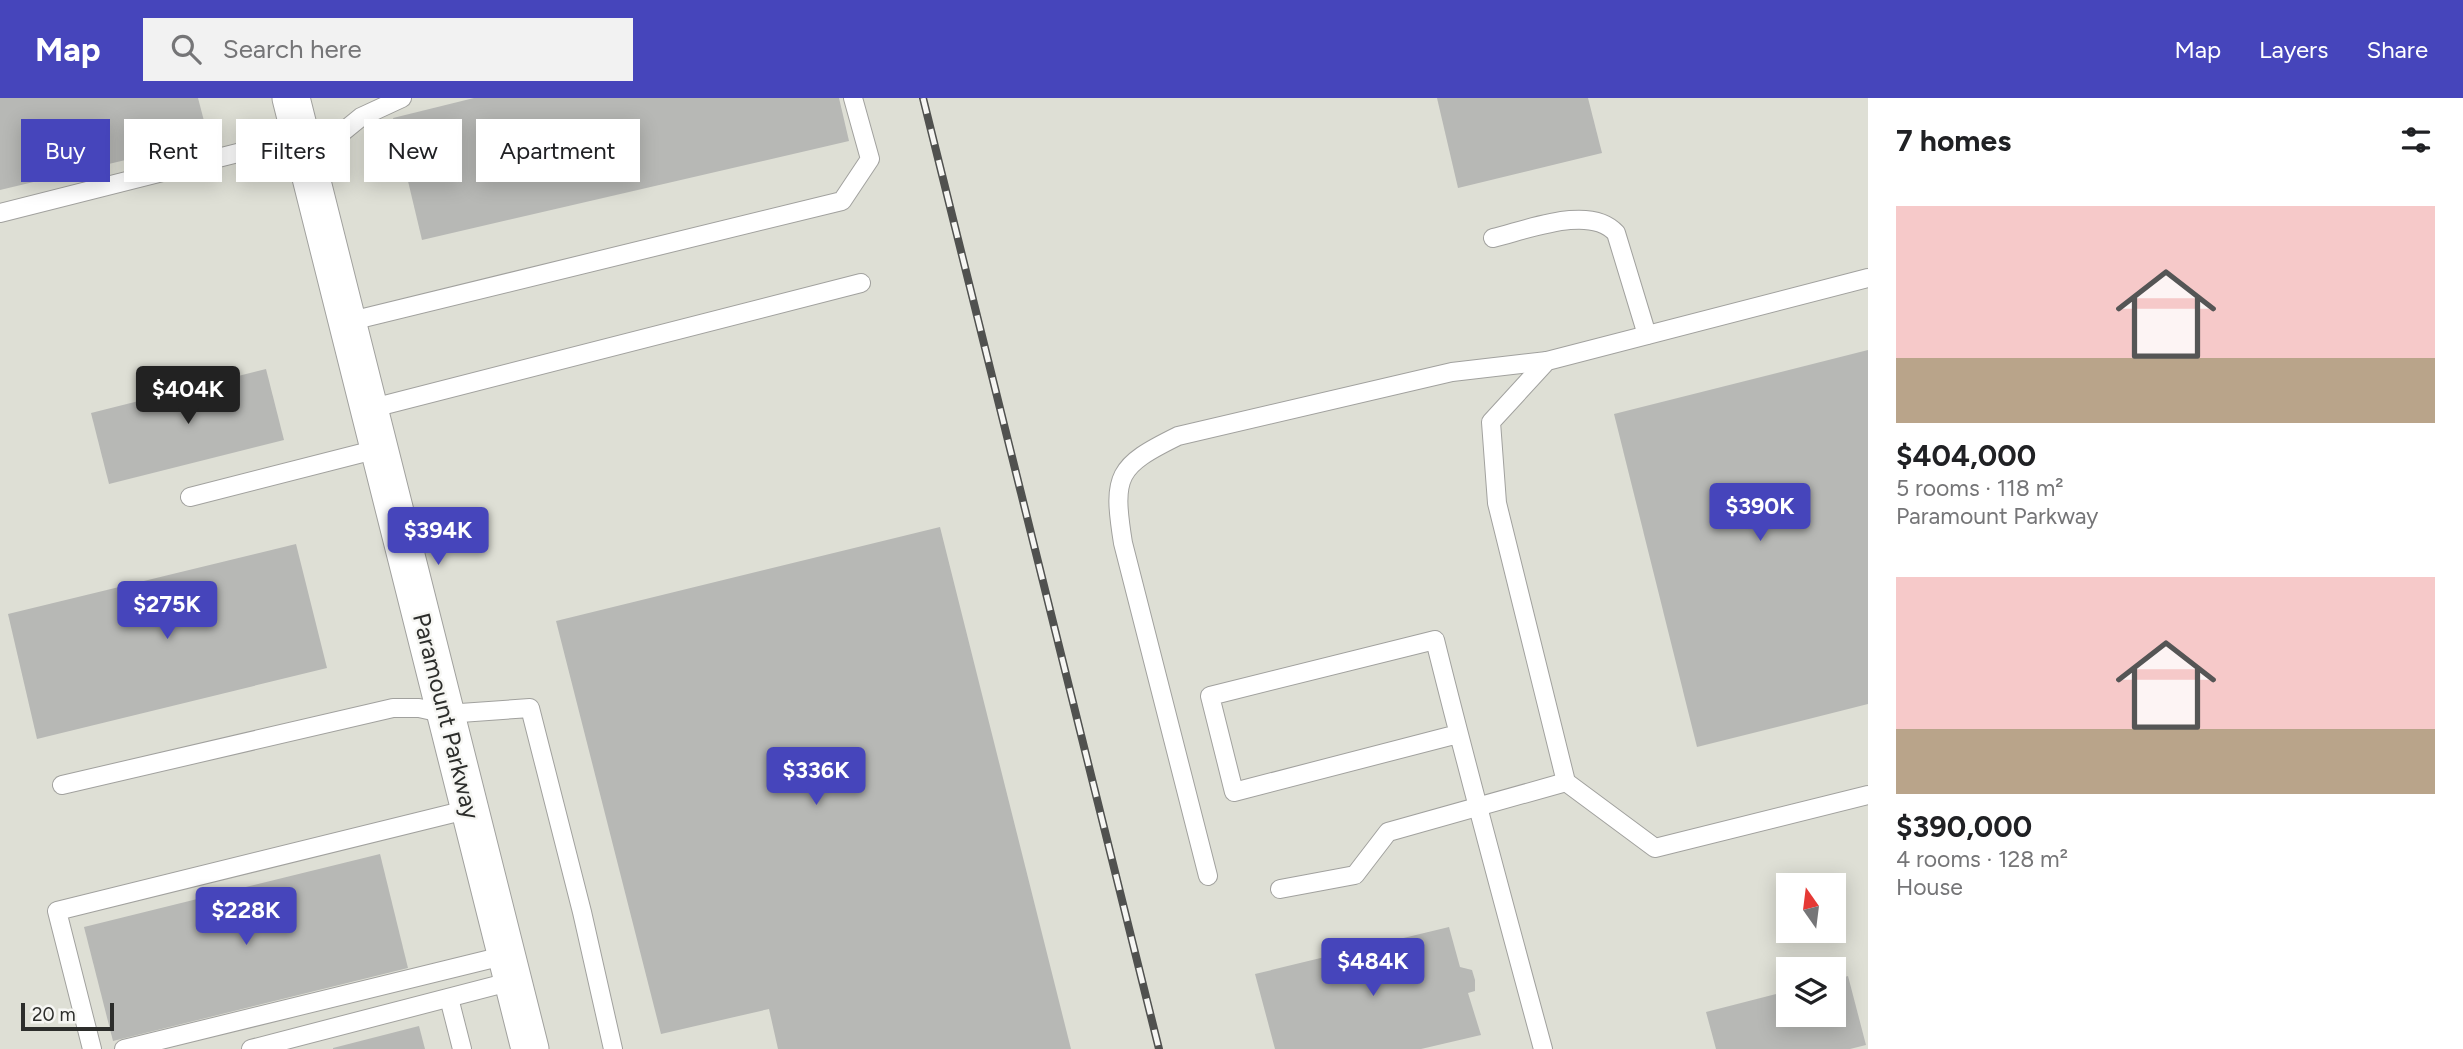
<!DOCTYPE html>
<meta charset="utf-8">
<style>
body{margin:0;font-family:Figtree,sans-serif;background:#f2f2f2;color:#202124;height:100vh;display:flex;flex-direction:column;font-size:26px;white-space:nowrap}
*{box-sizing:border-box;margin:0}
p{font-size:23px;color:#757577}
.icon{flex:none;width:38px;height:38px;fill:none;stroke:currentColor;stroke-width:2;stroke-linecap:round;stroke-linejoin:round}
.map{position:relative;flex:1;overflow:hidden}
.sheet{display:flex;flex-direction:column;background:#fff;width:595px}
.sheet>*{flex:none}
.hud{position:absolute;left:21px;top:21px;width:665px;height:63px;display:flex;gap:14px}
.needle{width:46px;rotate:346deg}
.buttons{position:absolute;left:1776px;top:775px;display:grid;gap:14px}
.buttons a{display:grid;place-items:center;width:70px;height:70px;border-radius:0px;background:#fff;box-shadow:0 4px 18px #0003;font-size:35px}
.scale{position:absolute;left:21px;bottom:18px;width:93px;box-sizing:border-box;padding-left:7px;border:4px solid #2c2d2b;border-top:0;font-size:19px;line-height:24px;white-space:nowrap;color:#2c2d2b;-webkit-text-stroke:5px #f6f6f3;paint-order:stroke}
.price{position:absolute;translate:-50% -60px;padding:0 16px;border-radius:7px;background:#4645bb;color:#fff;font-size:23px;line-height:46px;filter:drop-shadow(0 2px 4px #0008)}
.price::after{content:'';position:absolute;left:50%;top:42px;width:21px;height:16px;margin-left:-10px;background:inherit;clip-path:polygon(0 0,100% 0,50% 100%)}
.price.selected{background:#222;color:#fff}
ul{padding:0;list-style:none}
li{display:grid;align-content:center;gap:14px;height:371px;padding:0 28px}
li span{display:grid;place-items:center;height:217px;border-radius:0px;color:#555}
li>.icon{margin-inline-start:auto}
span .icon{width:126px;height:126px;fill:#fffc;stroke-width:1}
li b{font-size:30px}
h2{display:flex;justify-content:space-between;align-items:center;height:84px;padding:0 28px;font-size:30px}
.pill{padding:0 24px;border-radius:0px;background:#fff;box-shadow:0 4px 18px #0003;font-size:24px;line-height:63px}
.pill.selected{background:#4645bb;color:#fff}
header{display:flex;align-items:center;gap:42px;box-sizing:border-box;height:98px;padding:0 35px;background:#4645bb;color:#fff}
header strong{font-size:33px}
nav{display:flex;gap:38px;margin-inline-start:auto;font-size:24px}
.search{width:490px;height:63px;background:#f2f2f2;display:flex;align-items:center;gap:18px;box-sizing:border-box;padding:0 24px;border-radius:0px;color:#757577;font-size:26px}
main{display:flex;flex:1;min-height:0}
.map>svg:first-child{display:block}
.built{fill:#dedfd5;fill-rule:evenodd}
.building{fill:#b7b8b5}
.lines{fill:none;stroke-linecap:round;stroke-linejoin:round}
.lane-casing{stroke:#a1a19e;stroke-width:20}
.street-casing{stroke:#a1a19e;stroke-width:39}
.lane{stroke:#fff;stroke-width:18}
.street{stroke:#fff;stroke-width:37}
.rail-casing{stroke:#50514f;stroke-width:8}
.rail{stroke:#f6f6f3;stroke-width:5;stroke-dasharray:16;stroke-linecap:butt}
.labels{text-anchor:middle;stroke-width:5;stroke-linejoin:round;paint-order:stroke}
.street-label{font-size:24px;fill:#2c2d2b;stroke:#f6f6f3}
</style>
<header>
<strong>Map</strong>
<div class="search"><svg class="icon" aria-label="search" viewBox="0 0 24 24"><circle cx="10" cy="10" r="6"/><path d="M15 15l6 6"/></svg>Search here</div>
<nav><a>Map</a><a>Layers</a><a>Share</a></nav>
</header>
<main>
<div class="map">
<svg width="1868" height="951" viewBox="0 0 1868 951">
<rect width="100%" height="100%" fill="#e9e9e6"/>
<!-- built -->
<path class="built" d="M0 0H1868V951H0ZM1788 788H1834V833H1788ZM1788 872H1834V917H1788Z"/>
<!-- building -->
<g class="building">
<path d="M0 0H198L209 42 0 92Z"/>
<path d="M474 0H839L849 43 422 142 393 20Z"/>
<path d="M1437 0H1588L1602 55 1458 90Z"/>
<path d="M1868 252V606L1697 649 1614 316Z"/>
<path d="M266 271 284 342 109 386 91 315Z"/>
<path d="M940 429 1071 951H778L769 911 661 936 556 523Z"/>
<path d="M296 446 327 570 37 641 8 516Z"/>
<path d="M380 756 408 870 113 943 84 829Z"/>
<path d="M1449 829 1460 869 1472 872 1475 882V893L1468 895 1481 937 1421 951H1275L1255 876Z"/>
<path d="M1848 878 1866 947 1850 951H1716L1706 914 1788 893V917H1834V882Z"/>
<path d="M419 928 425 951H333V950Z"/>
</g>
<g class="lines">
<defs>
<g id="lane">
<path d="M307 63 361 19 402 0"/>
<path d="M0 115 301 39"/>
<path d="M1493 140C1527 132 1590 106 1616 135L1647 237"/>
<path d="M1868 180 1547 263 1491 324 1497 405 1566 684 1655 750 1868 697"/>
<path d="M347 224 842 103 870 61 853 0"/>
<path d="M369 311 861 185"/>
<path d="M190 399 378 351"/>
<path d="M1458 636 1234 694 1210 598 1435 542C1469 679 1506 815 1543 951"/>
<path d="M62 687 393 610H419L446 616 530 610 582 814 613 951"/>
<path d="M1208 778 1123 445C1112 377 1117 368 1178 338L1452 274 1547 263"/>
<path d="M1280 791 1355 777 1388 734 1566 684"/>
<path d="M449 900 462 951"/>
<path d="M92 951 57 813 470 711"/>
<path d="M124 951 507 857"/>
<path d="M251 951 513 883"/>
</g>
<path id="street" d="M291 0 530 951"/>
</defs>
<!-- lane casing -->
<use href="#lane" class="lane-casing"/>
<!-- street casing -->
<use href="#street" class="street-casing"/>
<!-- lane -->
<use href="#lane" class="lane"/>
<!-- street -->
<use href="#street" class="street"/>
<defs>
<path id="rail" d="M923 0 1159 951"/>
</defs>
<!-- rail casing -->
<use href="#rail" class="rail-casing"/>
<!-- rail -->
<use href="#rail" class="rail"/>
</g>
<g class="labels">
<!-- street labels -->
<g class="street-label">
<text transform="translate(446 618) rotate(76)" y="8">Paramount Parkway</text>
</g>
</g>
</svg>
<div class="buttons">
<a><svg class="needle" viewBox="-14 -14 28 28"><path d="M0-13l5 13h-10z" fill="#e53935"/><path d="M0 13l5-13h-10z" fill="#757577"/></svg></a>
<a><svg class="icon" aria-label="layers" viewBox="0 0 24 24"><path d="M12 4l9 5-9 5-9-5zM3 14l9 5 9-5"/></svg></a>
</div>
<div class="scale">20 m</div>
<b class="price selected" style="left:188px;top:328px">$404K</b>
<b class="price" style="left:1760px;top:445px">$390K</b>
<b class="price" style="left:438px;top:469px">$394K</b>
<b class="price" style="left:167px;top:543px">$275K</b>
<b class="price" style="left:816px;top:709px">$336K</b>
<b class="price" style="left:246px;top:849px">$228K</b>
<b class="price" style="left:1373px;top:900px">$484K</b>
<div class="hud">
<a class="pill selected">Buy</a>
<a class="pill">Rent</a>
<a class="pill">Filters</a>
<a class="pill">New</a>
<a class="pill">Apartment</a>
</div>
</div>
<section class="sheet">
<h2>7 homes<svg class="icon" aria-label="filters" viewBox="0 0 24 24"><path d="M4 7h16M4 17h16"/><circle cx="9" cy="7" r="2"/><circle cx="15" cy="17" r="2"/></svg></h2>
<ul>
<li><span style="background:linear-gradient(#f6c9c9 70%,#b9a48a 0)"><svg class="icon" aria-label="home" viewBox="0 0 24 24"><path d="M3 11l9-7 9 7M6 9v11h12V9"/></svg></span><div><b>$404,000</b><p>5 rooms · 118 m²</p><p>Paramount Parkway</p></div></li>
<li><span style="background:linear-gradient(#f6c9c9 70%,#b9a48a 0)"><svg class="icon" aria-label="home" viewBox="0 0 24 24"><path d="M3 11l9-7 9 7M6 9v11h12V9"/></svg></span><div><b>$390,000</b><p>4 rooms · 128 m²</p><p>House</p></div></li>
</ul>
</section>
</main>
